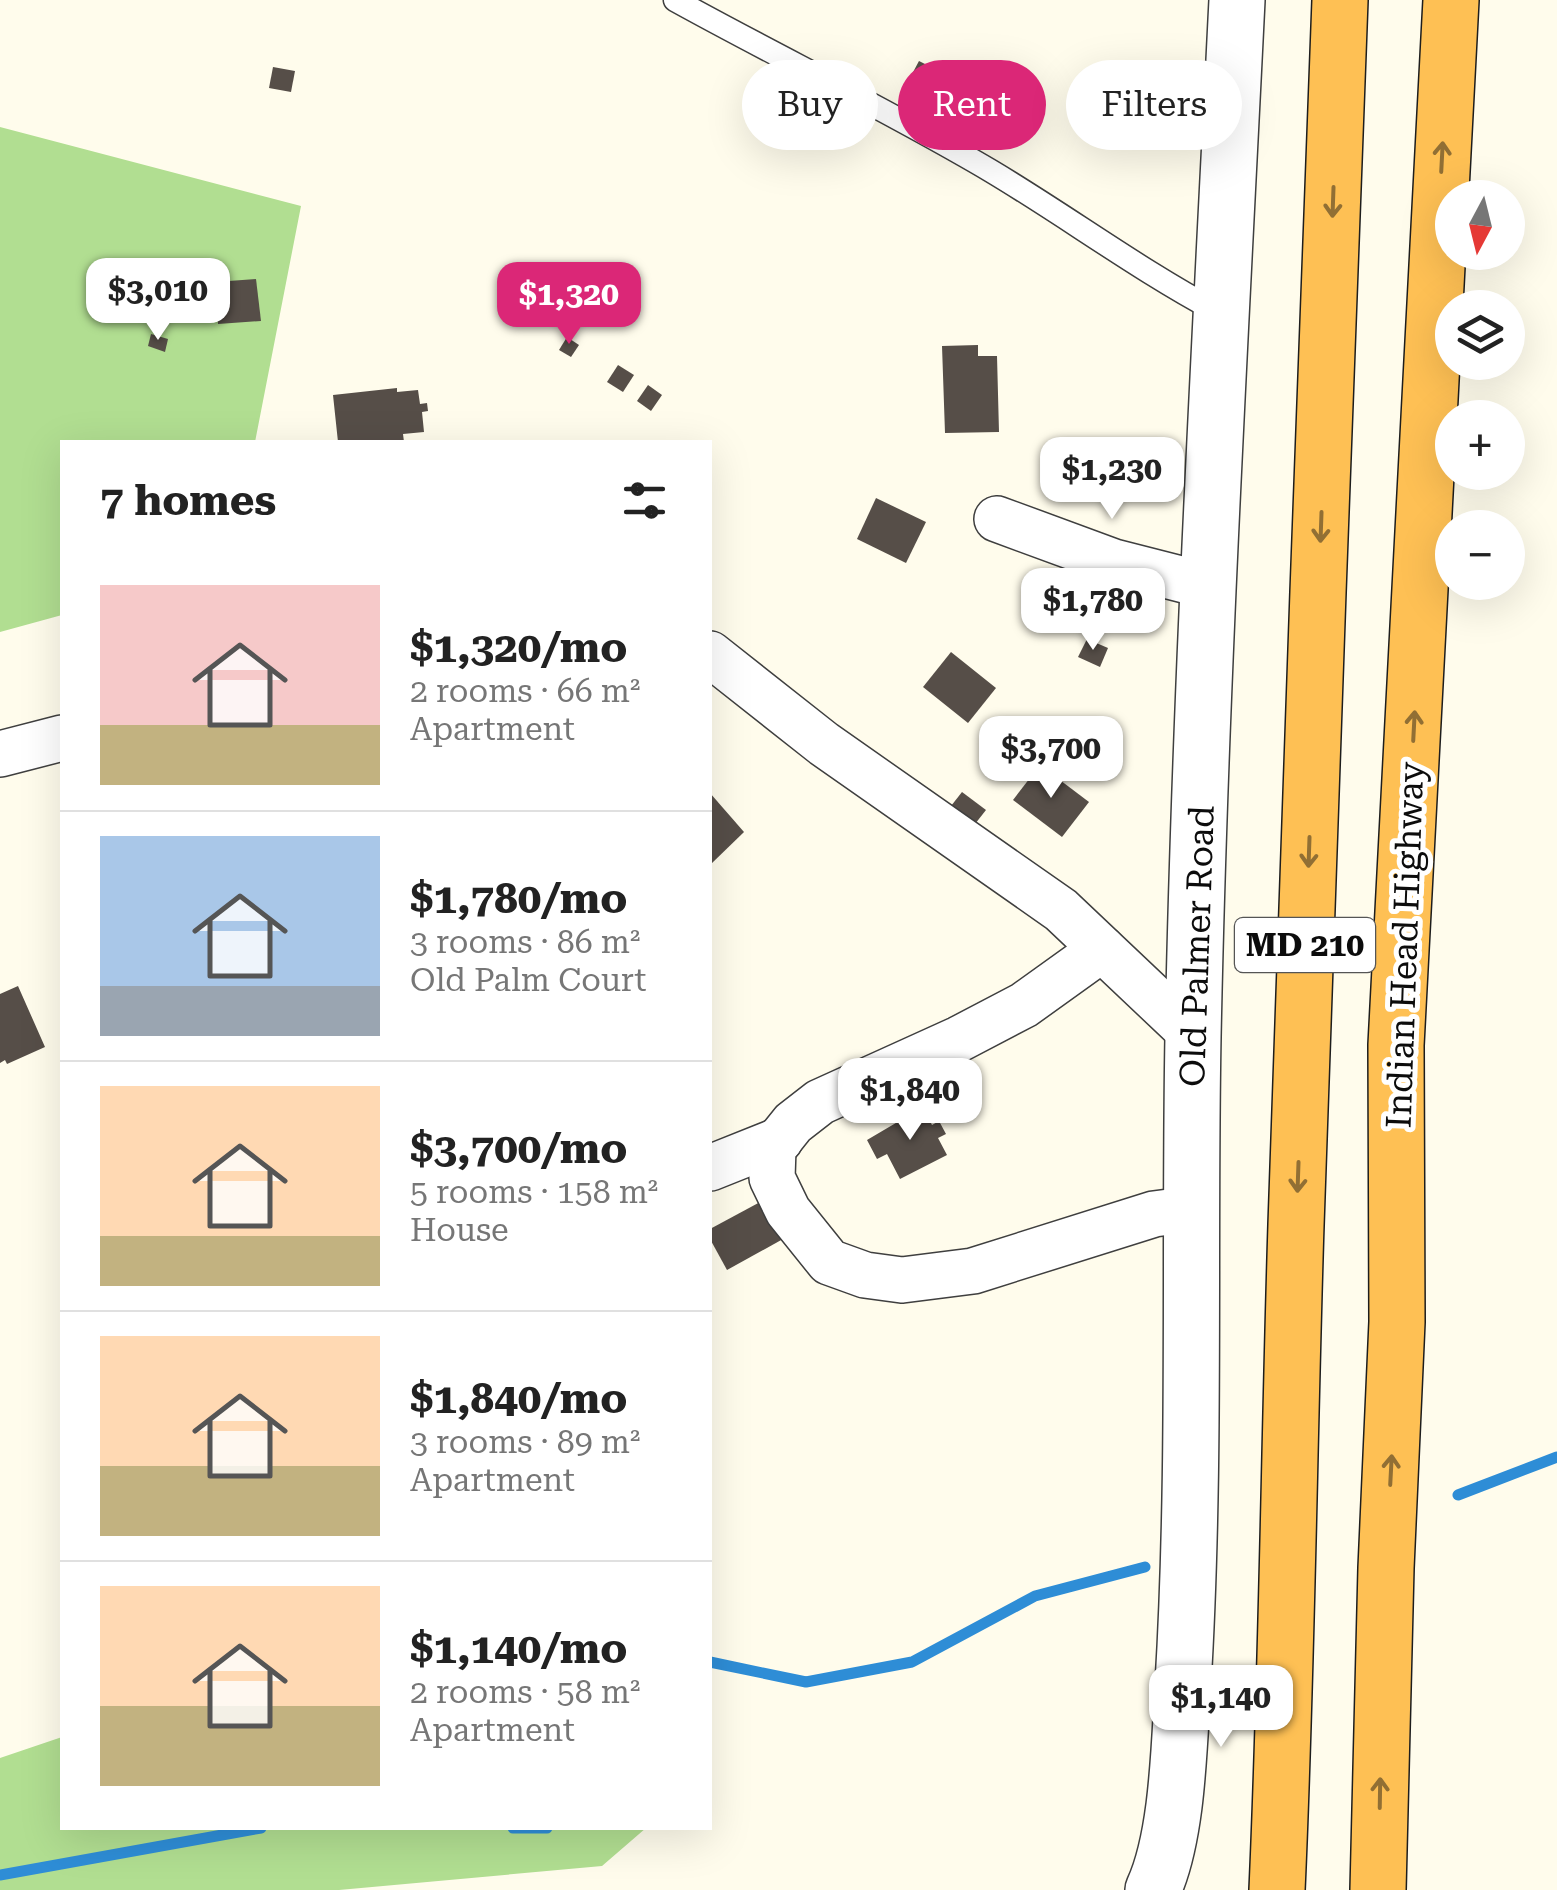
<!DOCTYPE html>
<meta charset="utf-8">
<style>
body{margin:0;font-family:"Roboto Serif",serif;background:#f2f2f2;color:#222;height:100vh;display:flex;flex-direction:column;font-size:38px;white-space:nowrap}
*{box-sizing:border-box;margin:0}
p{font-size:32px;color:#767676}
.icon{flex:none;width:55px;height:55px;fill:none;stroke:currentColor;stroke-width:2;stroke-linecap:round;stroke-linejoin:round}
.map{position:relative;flex:1;overflow:hidden}
.drawer{position:absolute;left:60px;top:440px;width:652px;height:1390px;display:flex;flex-direction:column;background:#fff;border-radius:0px;box-shadow:0 10px 40px #0002}
.drawer>*{flex:none}
.banner{position:absolute;left:742px;top:60px;width:662px;height:90px;display:flex;gap:20px}
.needle{width:65px;rotate:187deg}
.buttons{position:absolute;left:1435px;top:180px;display:grid;gap:20px}
.buttons a{display:grid;place-items:center;width:90px;height:90px;border-radius:50%;background:#fff;box-shadow:0 10px 40px #0002;font-size:50px}
.price{position:absolute;translate:-50% -85px;padding:0 22px;border-radius:20px;background:#fff;color:#222;font-size:32px;line-height:65px;filter:drop-shadow(0 2px 5px #0008)}
.price::after{content:'';position:absolute;left:50%;top:60px;width:30px;height:22px;margin-left:-15px;background:inherit;clip-path:polygon(0 0,100% 0,50% 100%)}
.price.on{background:#db2777;color:#fff}
ul{padding:0;list-style:none}
li{display:flex;align-items:center;gap:30px;height:250px;padding:0 40px}
li+li{border-top:2px solid #e0e0e0}
li span{display:grid;place-items:center;flex:none;width:280px;height:200px;border-radius:0px;color:#555}
li>.icon{margin-inline-start:auto}
span .icon{width:120px;height:120px;fill:#fffc;stroke-width:1}
li b{font-size:42px}
h2{display:flex;justify-content:space-between;align-items:center;height:120px;padding:0 40px;font-size:42px}
.pill{padding:0 35px;border-radius:45px;background:#fff;box-shadow:0 10px 40px #0002;font-size:35px;line-height:90px}
.pill.on{background:#db2777;color:#fff}
.map>svg:first-child{display:block}
.forest{fill:#b1de91}
.lines{fill:none;stroke-linecap:round;stroke-linejoin:round}
.stream{stroke:#2e8dd6;stroke-width:11}
.building{fill:#564e48}
.service-casing{stroke:#3f3f3f;stroke-width:25}
.minor-casing{stroke:#3f3f3f;stroke-width:48}
.tertiary-casing{stroke:#3f3f3f;stroke-width:58}
.trunk-casing{stroke:#1d1d1d;stroke-width:58}
.service{stroke:#fff;stroke-width:22}
.minor{stroke:#fff;stroke-width:45}
.tertiary{stroke:#fff;stroke-width:55}
.trunk{stroke:#fec054;stroke-width:55}
.oneway{stroke:#916f34}
.labels{text-anchor:middle;stroke-width:10;stroke-linejoin:round;paint-order:stroke}
.shield{fill:#fff;stroke:#555;stroke-width:2.5}
.shield-label{font-size:32px;font-weight:bold;fill:#0c0c0c}
.street-label{font-size:35px;fill:#0c0c0c;stroke:#fff}
</style>
<div class="map">
<svg width="1557" height="1890" viewBox="0 0 1557 1890">
<rect width="100%" height="100%" fill="#fffcec"/>
<!-- forest -->
<g class="forest">
<path d="M0 127 301 206 255 442H62V615L0 632Z"/>
<path d="M62 1737V1828H646L602 1866 339 1890H0V1758Z"/>
</g>
<g class="lines">
<!-- stream -->
<g class="stream">
<path d="M1458 1495 1557 1457"/>
<path d="M710 1662 806 1682 912 1662 1035 1596 1145 1567"/>
<path d="M513 1828H547"/>
<path d="M0 1875 261 1828"/>
</g>
</g>
<!-- building -->
<g class="building">
<path d="M919 61 935 69 927 85 911 76Z"/>
<path d="M273 67 295 71 291 92 269 88Z"/>
<path d="M256 279 261 321 218 324 215 282Z"/>
<path d="M151 334 168 339 165 352 148 346Z"/>
<path d="M567 337 579 345 571 357 559 350Z"/>
<path d="M978 345V356H997L999 432 945 433 942 346Z"/>
<path d="M618 365 634 375 623 392 607 382Z"/>
<path d="M648 385 662 395 651 411 637 401Z"/>
<path d="M397 388V392L418 390 420 404 427 403 428 411 422 412 424 432 403 434 404 442H338L333 395Z"/>
<path d="M876 498 926 522 906 563 857 539Z"/>
<path d="M1087 639 1108 648 1100 667 1078 657Z"/>
<path d="M951 652 996 688 968 723 923 687Z"/>
<path d="M1040 765 1089 802 1062 837 1013 800Z"/>
<path d="M962 792 986 810 975 824 951 806Z"/>
<path d="M710 793 744 832 710 865Z"/>
<path d="M18 986 45 1047 7 1064 5 1060 0 1063V994Z"/>
<path d="M940 1065 948 1080 931 1089 923 1074Z"/>
<path d="M923 1107 932 1125 939 1121 946 1134 938 1138 947 1155 900 1179 887 1154 877 1159 867 1140Z"/>
<path d="M762 1201 783 1239 727 1270 710 1239V1229Z"/>
</g>
<g class="lines">
<defs>
<path id="service" d="M675 0C780 58 888 110 991 171 1068 217 1139 270 1218 312"/>
<g id="minor">
<path d="M997 519 1114 562 1208 586"/>
<path d="M710 654 824 744 1061 910 1193 1035"/>
<path d="M0 754 62 738"/>
<path d="M1102 949 1024 1005 959 1039 820 1102 793 1123 773 1148 772 1178 788 1211 829 1262 865 1275 902 1280 973 1271 1154 1214 1192 1209"/>
<path d="M710 1168 780 1140"/>
</g>
<path id="tertiary" d="M1153 1890C1178 1836 1179 1745 1183 1684 1196 1469 1189 1252 1193 1037 1200 691 1220 345 1237 0"/>
<g id="trunk">
<path d="M1277 1890C1287 1669 1289 1447 1296 1225 1309 817 1325 408 1340 0"/>
<path d="M1378 1890 1386 1568 1397 1322 1396 1045 1451 0"/>
</g>
</defs>
<!-- service casing -->
<use href="#service" class="service-casing"/>
<!-- minor casing -->
<use href="#minor" class="minor-casing"/>
<!-- tertiary casing -->
<use href="#tertiary" class="tertiary-casing"/>
<!-- trunk casing -->
<use href="#trunk" class="trunk-casing"/>
<!-- service -->
<use href="#service" class="service"/>
<!-- minor -->
<use href="#minor" class="minor"/>
<!-- tertiary -->
<use href="#tertiary" class="tertiary"/>
<!-- trunk -->
<use href="#trunk" class="trunk"/>
</g>
<!-- one-way arrows -->
<defs><path id="oneway-shaft" d="M-6 0H5M1.5-3L5.5 0L1.5 3" fill="none" stroke-width="1.6" stroke-linecap="round" stroke-linejoin="round" transform="scale(2.5)"/></defs>
<g class="oneway">
<use href="#oneway-shaft" transform="translate(1442 157) rotate(-87)"/>
<use href="#oneway-shaft" transform="translate(1333 202) rotate(92)"/>
<use href="#oneway-shaft" transform="translate(1321 527) rotate(92)"/>
<use href="#oneway-shaft" transform="translate(1414 726) rotate(-87)"/>
<use href="#oneway-shaft" transform="translate(1309 852) rotate(92)"/>
<use href="#oneway-shaft" transform="translate(1298 1177) rotate(92)"/>
<use href="#oneway-shaft" transform="translate(1391 1470) rotate(-87)"/>
<use href="#oneway-shaft" transform="translate(1380 1793) rotate(-89)"/>
</g>
<g class="labels">
<!-- shield labels -->
<rect class="shield" x="1235" y="918" width="140" height="54" rx="8"/>
<g class="shield-label">
<text x="1305" y="956">MD 210</text>
</g>
<!-- street labels -->
<g class="street-label">
<text transform="translate(1405 945) rotate(-88)" y="12">Indian Head Highway</text>
<text transform="translate(1197 946) rotate(-88)" y="12">Old Palmer Road</text>
</g>
</g>
</svg>
<div class="buttons">
<a><svg class="needle" viewBox="-14 -14 28 28"><path d="M0-13l5 13h-10z" fill="#e53935"/><path d="M0 13l5-13h-10z" fill="#767676"/></svg></a>
<a><svg class="icon" aria-label="layers" viewBox="0 0 24 24"><path d="M12 4l9 5-9 5-9-5zM3 14l9 5 9-5"/></svg></a>
<a>+</a>
<a>−</a>
</div>
<b class="price" style="left:158px;top:343px">$3,010</b>
<b class="price on" style="left:569px;top:347px">$1,320</b>
<b class="price" style="left:1112px;top:522px">$1,230</b>
<b class="price" style="left:1093px;top:653px">$1,780</b>
<b class="price" style="left:1051px;top:801px">$3,700</b>
<b class="price" style="left:910px;top:1143px">$1,840</b>
<b class="price" style="left:1221px;top:1750px">$1,140</b>
<div class="banner">
<a class="pill">Buy</a>
<a class="pill on">Rent</a>
<a class="pill">Filters</a>
</div>
<section class="drawer">
<h2>7 homes<svg class="icon" aria-label="filters" viewBox="0 0 24 24"><path d="M4 7h16M4 17h16"/><circle cx="9" cy="7" r="2"/><circle cx="15" cy="17" r="2"/></svg></h2>
<ul>
<li><span style="background:linear-gradient(#f6c9c9 70%,#c2b280 0)"><svg class="icon" aria-label="home" viewBox="0 0 24 24"><path d="M3 11l9-7 9 7M6 9v11h12V9"/></svg></span><div><b>$1,320/mo</b><p>2 rooms · 66 m²</p><p>Apartment</p></div></li>
<li><span style="background:linear-gradient(#a9c7e8 75%,#9aa5b1 0)"><svg class="icon" aria-label="home" viewBox="0 0 24 24"><path d="M3 11l9-7 9 7M6 9v11h12V9"/></svg></span><div><b>$1,780/mo</b><p>3 rooms · 86 m²</p><p>Old Palm Court</p></div></li>
<li><span style="background:linear-gradient(#ffd9b3 75%,#c2b280 0)"><svg class="icon" aria-label="home" viewBox="0 0 24 24"><path d="M3 11l9-7 9 7M6 9v11h12V9"/></svg></span><div><b>$3,700/mo</b><p>5 rooms · 158 m²</p><p>House</p></div></li>
<li><span style="background:linear-gradient(#ffd9b3 65%,#c2b280 0)"><svg class="icon" aria-label="home" viewBox="0 0 24 24"><path d="M3 11l9-7 9 7M6 9v11h12V9"/></svg></span><div><b>$1,840/mo</b><p>3 rooms · 89 m²</p><p>Apartment</p></div></li>
<li><span style="background:linear-gradient(#ffd9b3 60%,#c2b280 0)"><svg class="icon" aria-label="home" viewBox="0 0 24 24"><path d="M3 11l9-7 9 7M6 9v11h12V9"/></svg></span><div><b>$1,140/mo</b><p>2 rooms · 58 m²</p><p>Apartment</p></div></li>
</ul>
</section>
</div>
